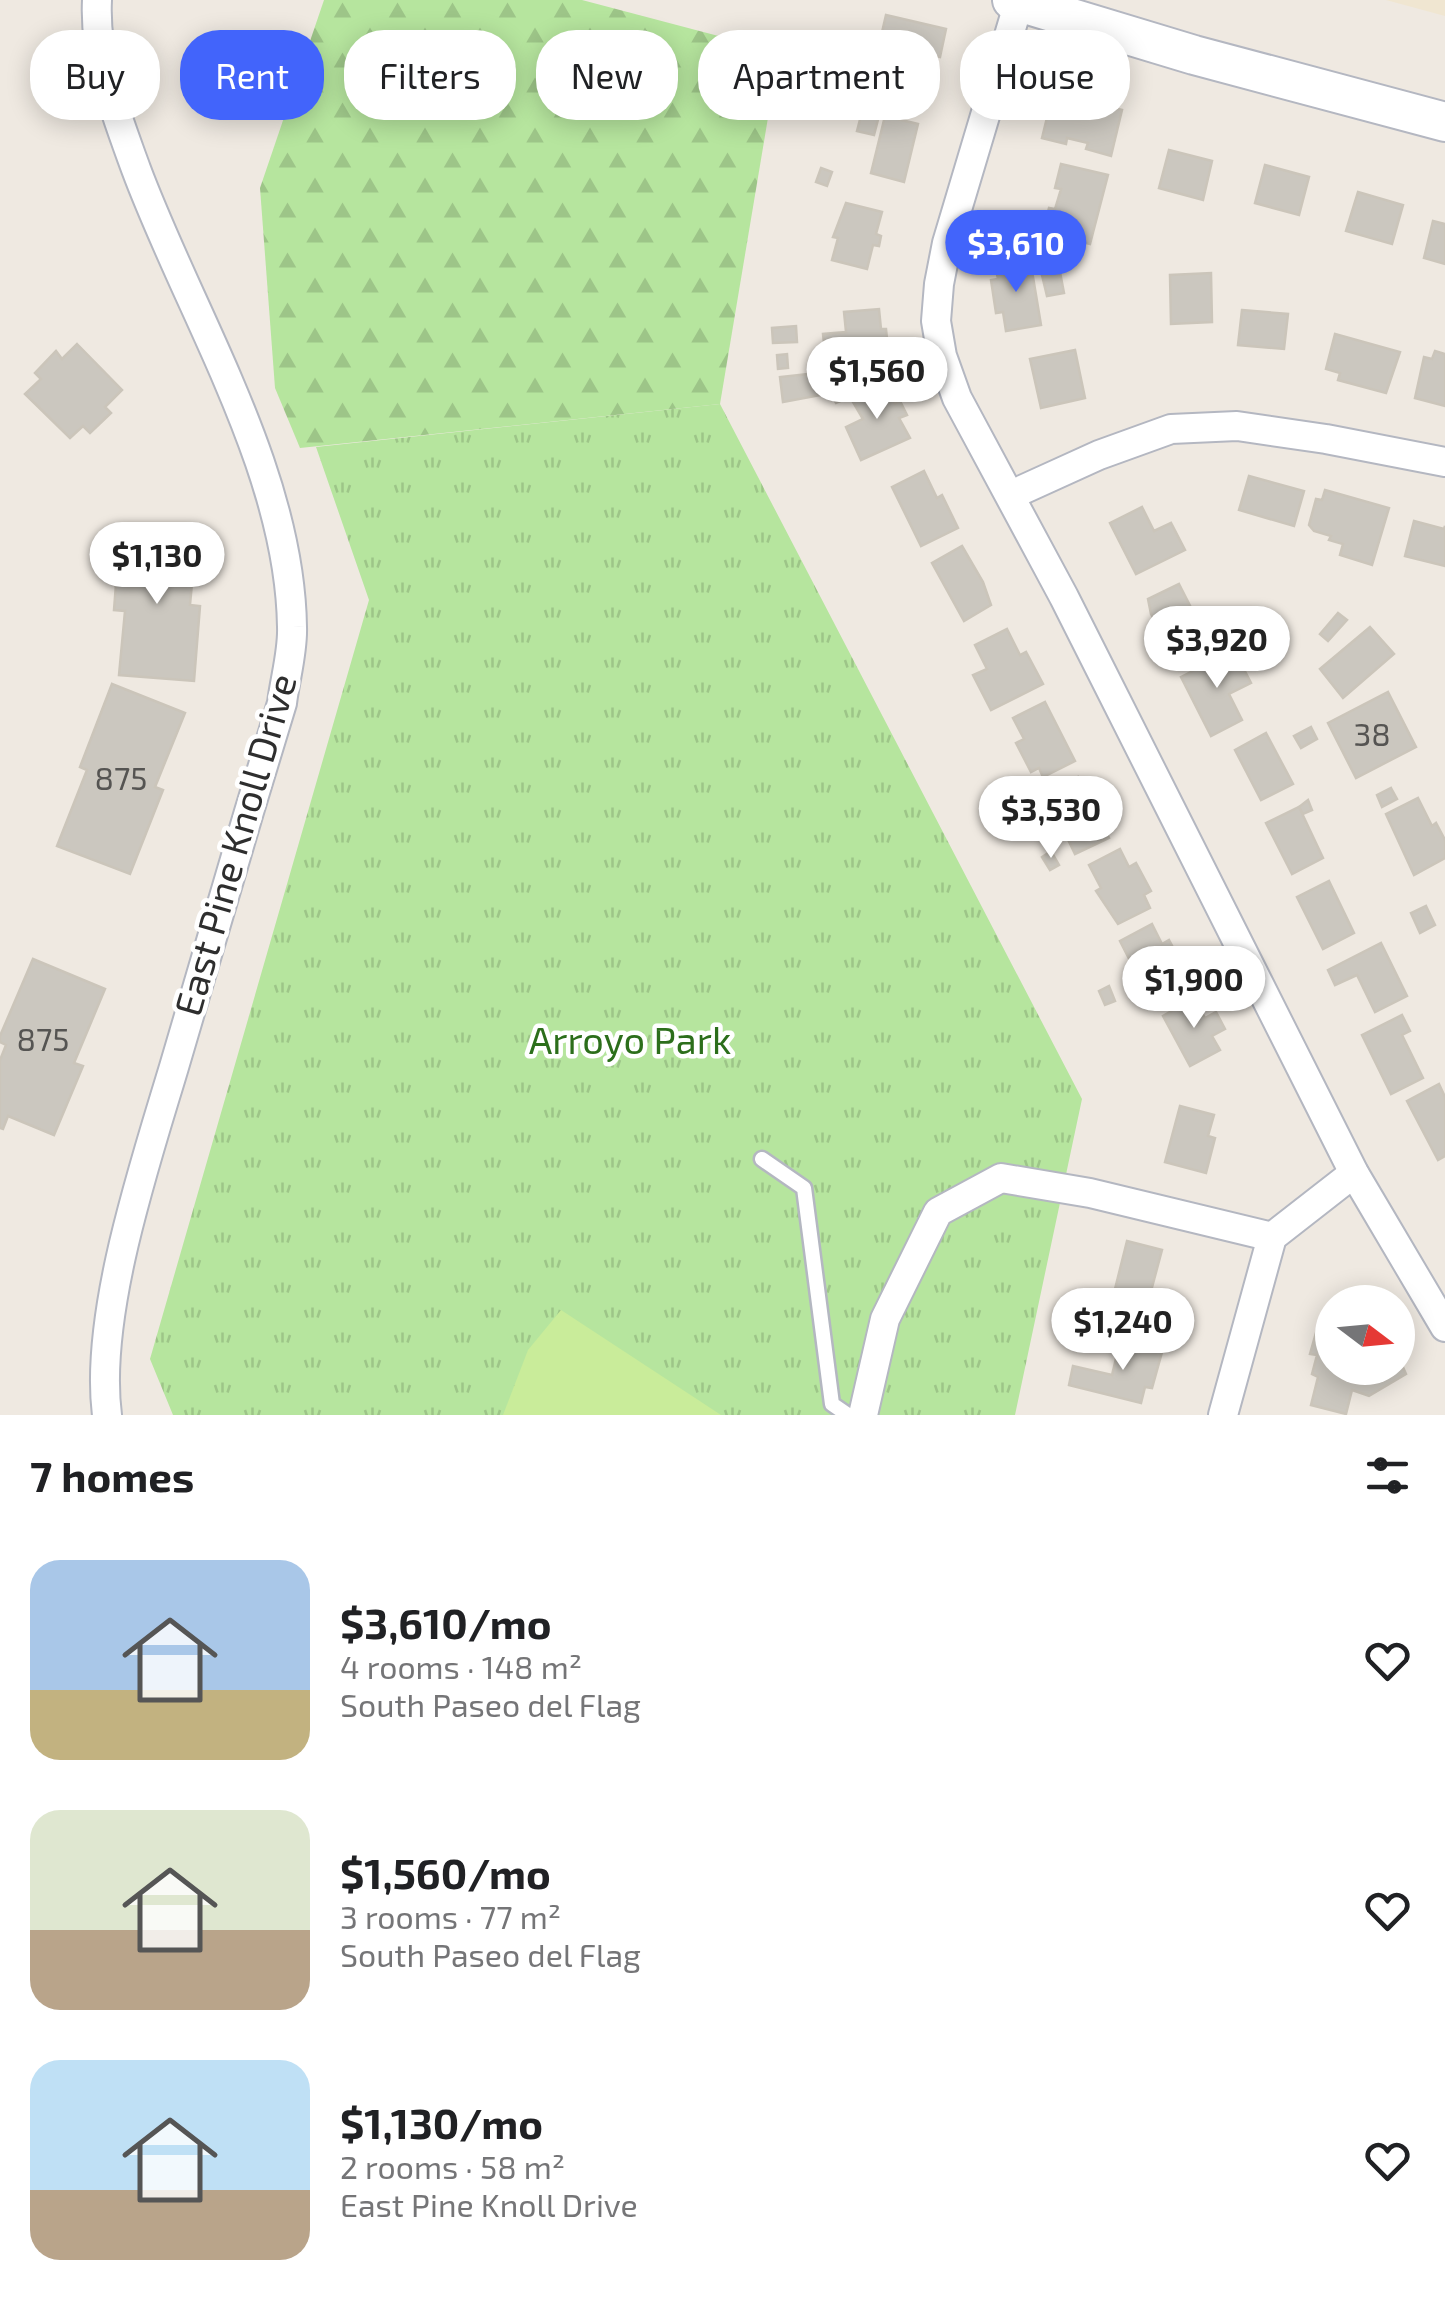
<!DOCTYPE html>
<meta charset="utf-8">
<style>
body{margin:0;font-family:"Exo 2",sans-serif;background:#f2f2f2;color:#202124;height:100vh;display:flex;flex-direction:column;font-size:38px;white-space:nowrap}
*{box-sizing:border-box;margin:0}
p{font-size:32px;color:#757577}
.icon{flex:none;width:55px;height:55px;fill:none;stroke:currentColor;stroke-width:2;stroke-linecap:round;stroke-linejoin:round}
.map{position:relative;height:1415px;overflow:hidden}
.drawer{display:flex;flex-direction:column;background:#fff;flex:1}
.drawer>*{flex:none}
.hud{position:absolute;left:30px;top:30px;width:1385px;height:90px;display:flex;gap:20px}
.needle{width:65px;rotate:106deg}
.controls{position:absolute;left:1315px;top:1285px;display:grid;gap:20px}
.controls a{display:grid;place-items:center;width:100px;height:100px;border-radius:50%;background:#fff;box-shadow:0 5px 25px #0003;font-size:50px}
.price{position:absolute;translate:-50% -85px;padding:0 22px;border-radius:35px;background:#fff;color:#222;font-size:32px;line-height:65px;filter:drop-shadow(0 2px 5px #0008)}
.price::after{content:'';position:absolute;left:50%;top:60px;width:30px;height:22px;margin-left:-15px;background:inherit;clip-path:polygon(0 0,100% 0,50% 100%)}
.price.active{background:#4264fb;color:#fff}
ul{padding:0;list-style:none}
li{display:flex;align-items:center;gap:30px;height:250px;padding:0 30px}
li span{display:grid;place-items:center;flex:none;width:280px;height:200px;border-radius:30px;color:#555}
li>.icon{margin-inline-start:auto}
span .icon{width:120px;height:120px;fill:#fffc;stroke-width:1}
li b{font-size:42px}
h2{display:flex;justify-content:space-between;align-items:center;height:120px;padding:0 30px;font-size:42px}
.tag{padding:0 35px;border-radius:40px;background:#fff;box-shadow:0 5px 25px #0003;font-size:35px;line-height:90px}
.tag.active{background:#4264fb;color:#fff}
.map>svg:first-child{display:block}
.education{fill:#f0e6d1}
.grass{fill:url(#grass-tufts)}
.forest{fill:url(#forest-firs)}
.pitch{fill:#c9ec9a}
.building{fill:#cbc7bf;stroke:#cbc5ba;stroke-width:2.5}
.lines{fill:none;stroke-linecap:round;stroke-linejoin:round}
.lane-casing{stroke:#b4b7c1;stroke-width:19}
.street-casing{stroke:#b4b7c1;stroke-width:32}
.secondary-casing{stroke:#b4b7c1;stroke-width:42}
.lane{stroke:#fff;stroke-width:14}
.street{stroke:#fff;stroke-width:28}
.secondary{stroke:#fff;stroke-width:38}
.labels{text-anchor:middle;stroke-width:9;stroke-linejoin:round;paint-order:stroke}
.number-label{font-size:32px;fill:#555452}
.street-label{font-size:38px;fill:#2e2e2e;stroke:#fff}
.park-label{font-size:38px;fill:#2c6e1b;stroke:#fff}
</style>
<div class="map">
<svg width="1445" height="1415" viewBox="0 0 1445 1415">
<defs>
<pattern id="grass-tufts" width="24" height="20" patternUnits="userSpaceOnUse" patternTransform="scale(2.5)"><rect width="24" height="20" fill="#b6e59e"/><path d="M3 7l-1-3M5 7V3M7 7l1-3M15 17l-1-3M17 17v-4M19 17l1-3" fill="none" stroke="#9dc588"/></pattern>
<pattern id="forest-firs" width="22" height="20" patternUnits="userSpaceOnUse" patternTransform="scale(2.5)"><rect width="22" height="20" fill="#b6e59e"/><path d="M5 1l3.5 6h-7zM16 11l3.5 6h-7z" fill="#9dc588"/></pattern>
</defs>
<rect width="100%" height="100%" fill="#efe9e1"/>
<!-- education -->
<path class="education" d="M1386 0H1445V16Z"/>
<!-- grass -->
<path class="grass" d="M720 404 1082 1099 1015 1415H173L150 1359 369 600 316 447Z"/>
<!-- forest -->
<path class="forest" d="M324 0H582L779 52 720 404 300 448 275 388 260 188Z"/>
<!-- pitch -->
<path class="pitch" d="M561 1310 721 1415H503L528 1350Z"/>
<!-- building -->
<g class="building">
<path d="M886 15 946 29 940 57 919 52 916 67 910 66 907 79 873 71Z"/>
<path d="M856 47 870 50 868 64 853 60Z"/>
<path d="M1053 93 1122 110 1111 156 1086 149 1088 143 1067 138 1066 144 1042 138Z"/>
<path d="M863 108 880 112 874 135 857 131Z"/>
<path d="M885 116 918 124 904 182 871 173Z"/>
<path d="M1169 150 1212 161 1203 200 1159 188Z"/>
<path d="M1061 164 1108 175 1090 244 1043 232 1049 208 1055 209 1061 189 1055 188Z"/>
<path d="M1265 165 1309 177 1299 215 1255 203Z"/>
<path d="M821 168 832 172 827 186 816 182Z"/>
<path d="M1358 192 1403 205 1392 244 1346 231Z"/>
<path d="M846 203 882 212 876 234 881 236 879 246 873 245 867 269 832 260 838 238 833 237Z"/>
<path d="M1433 221 1445 224V264L1424 258Z"/>
<path d="M1030 259 1041 325 1006 331 1003 312 996 313 991 280 998 279 995 265Z"/>
<path d="M1059 267 1064 293 1047 296 1041 271Z"/>
<path d="M1211 273 1212 322 1171 324 1170 275Z"/>
<path d="M879 309 881 329H886L887 339H882L885 367 827 372 823 334 846 332 844 312Z"/>
<path d="M1242 310 1288 314 1284 349 1238 345Z"/>
<path d="M796 326 797 342 773 343 772 328Z"/>
<path d="M1335 334 1400 352 1386 393 1338 380 1340 373 1326 369Z"/>
<path d="M77 344 122 390 105 407 111 413 90 433 83 426 70 438 25 394 41 379 35 373 56 351 62 359Z"/>
<path d="M1075 350 1085 398 1041 408 1030 359Z"/>
<path d="M1435 351 1445 354V406L1415 398 1424 357 1432 359Z"/>
<path d="M787 354 788 368 778 369 777 355Z"/>
<path d="M827 372 826 394 783 402 780 377Z"/>
<path d="M885 384 895 404 900 401 907 415 899 418 910 438 861 460 846 427 863 419 850 397Z"/>
<path d="M845 388 850 397 836 403 831 394Z"/>
<path d="M924 471 937 498 942 495 958 528 921 546 892 487Z"/>
<path d="M1249 476 1304 491 1294 526 1239 510Z"/>
<path d="M1325 490 1389 508 1372 565 1340 555 1343 544 1329 540 1331 536 1314 531 1309 525 1316 499 1322 500Z"/>
<path d="M1142 507 1154 531 1171 523 1185 550 1136 574 1110 523Z"/>
<path d="M1414 521 1444 529 1445 526V566L1405 556Z"/>
<path d="M120 532 196 540 190 605 200 606 194 681 119 675 125 611 114 610Z"/>
<path d="M962 546 983 582 991 605 964 621 932 563Z"/>
<path d="M1179 584 1209 643 1178 659 1151 614 1148 599Z"/>
<path d="M1338 613 1347 620 1328 641 1320 634Z"/>
<path d="M1267 623 1275 634 1264 642 1256 630Z"/>
<path d="M1370 627 1394 654 1343 698 1320 669Z"/>
<path d="M1007 629 1020 655 1026 652 1043 684 991 710 973 675 987 669 975 645Z"/>
<path d="M1234 650 1251 683 1229 694 1242 720 1211 736 1181 677Z"/>
<path d="M112 684 185 713 155 787 163 790 130 874 57 846 87 770 80 767Z"/>
<path d="M1388 692 1416 747 1356 778 1328 723Z"/>
<path d="M1045 702 1075 761 1043 777 1039 768 1031 772 1016 743 1024 739 1013 718Z"/>
<path d="M1311 727 1317 739 1301 748 1294 736Z"/>
<path d="M1266 733 1293 784 1261 800 1235 750Z"/>
<path d="M1078 777 1087 795 1094 791 1107 818 1100 821 1109 838 1075 854 1046 793Z"/>
<path d="M1391 788 1397 799 1382 807 1377 795Z"/>
<path d="M1418 798 1432 826 1436 823 1445 840V858L1414 875 1386 814Z"/>
<path d="M1308 800 1312 810 1303 814 1299 807Z"/>
<path d="M1299 807 1323 858 1292 874 1266 823Z"/>
<path d="M1120 849 1129 867 1136 863 1151 891 1144 895 1150 908 1118 924 1096 891 1101 888 1089 865Z"/>
<path d="M1051 851 1059 865 1050 870 1042 857Z"/>
<path d="M1329 881 1354 933 1323 949 1297 897Z"/>
<path d="M1426 906 1435 925 1420 933 1411 913Z"/>
<path d="M1152 924 1162 944 1169 940 1179 959 1171 963 1177 976 1146 992 1120 941Z"/>
<path d="M1381 943 1407 996 1375 1012 1357 975 1335 985 1328 970Z"/>
<path d="M33 959 105 989 74 1063 83 1066 54 1135 8 1116 3 1129 0 1128V1060L6 1045 0 1042V1036Z"/>
<path d="M1109 986 1115 1001 1105 1005 1099 991Z"/>
<path d="M1194 998 1205 1018 1216 1012 1225 1029 1212 1036 1220 1050 1190 1066 1163 1016Z"/>
<path d="M1402 1015 1410 1031 1402 1035 1423 1078 1391 1094 1362 1035Z"/>
<path d="M1439 1084 1445 1097V1156L1438 1160 1407 1101Z"/>
<path d="M1180 1106 1214 1115 1208 1136 1215 1138 1206 1173 1165 1162Z"/>
<path d="M1127 1241 1162 1250 1147 1306 1113 1297Z"/>
<path d="M1321 1315 1332 1318V1368H1398V1356L1406 1374 1369 1396 1352 1390 1346 1414 1311 1405 1318 1377 1312 1374 1317 1355 1310 1354Z"/>
<path d="M1090 1324 1102 1327 1100 1338 1087 1335Z"/>
<path d="M1121 1338 1156 1346 1155 1350 1162 1352 1152 1388 1145 1387 1141 1403 1069 1385 1073 1366 1112 1375Z"/>
</g>
<g class="lines">
<defs>
<path id="lane" d="M762 1159 804 1188 832 1404 848 1415"/>
<g id="street">
<path d="M97 0C94 59 116 114 136 169 190 314 290 470 292 627 293 652 285 678 282 703 245 824 209 945 174 1067 145 1164 94 1315 107 1415"/>
<path d="M1019 2 947 243 939 284 936 321 942 356 957 398 1064 597 1354 1173 1445 1327"/>
<path d="M1011 495 1099 455 1171 429 1237 426 1326 439 1445 462"/>
<path d="M863 1415 885 1319 938 1212 1001 1178 1090 1193 1272 1237"/>
<path d="M1223 1415 1272 1237 1354 1173"/>
</g>
<path id="secondary" d="M1012 0 1194 55 1445 122"/>
</defs>
<!-- lane casing -->
<use href="#lane" class="lane-casing"/>
<!-- street casing -->
<use href="#street" class="street-casing"/>
<!-- secondary casing -->
<use href="#secondary" class="secondary-casing"/>
<!-- lane -->
<use href="#lane" class="lane"/>
<!-- street -->
<use href="#street" class="street"/>
<!-- secondary -->
<use href="#secondary" class="secondary"/>
</g>
<g class="labels">
<!-- number labels -->
<g class="number-label">
<text x="1372" y="746">38</text>
<text x="121" y="790">875</text>
<text x="43" y="1051">875</text>
</g>
<!-- street labels -->
<g class="street-label">
<text transform="translate(236 845) rotate(-74)" y="13">East Pine Knoll Drive</text>
</g>
<!-- park labels -->
<g class="park-label">
<text x="630" y="1054">Arroyo Park</text>
</g>
</g>
</svg>
<div class="controls">
<a><svg class="needle" viewBox="-14 -14 28 28"><path d="M0-13l5 13h-10z" fill="#e53935"/><path d="M0 13l5-13h-10z" fill="#757577"/></svg></a>
</div>
<b class="price active" style="left:1016px;top:295px">$3,610</b>
<b class="price" style="left:877px;top:422px">$1,560</b>
<b class="price" style="left:157px;top:607px">$1,130</b>
<b class="price" style="left:1217px;top:691px">$3,920</b>
<b class="price" style="left:1051px;top:861px">$3,530</b>
<b class="price" style="left:1194px;top:1031px">$1,900</b>
<b class="price" style="left:1123px;top:1373px">$1,240</b>
<div class="hud">
<a class="tag">Buy</a>
<a class="tag active">Rent</a>
<a class="tag">Filters</a>
<a class="tag">New</a>
<a class="tag">Apartment</a>
<a class="tag">House</a>
</div>
</div>
<section class="drawer">
<h2>7 homes<svg class="icon" aria-label="filters" viewBox="0 0 24 24"><path d="M4 7h16M4 17h16"/><circle cx="9" cy="7" r="2"/><circle cx="15" cy="17" r="2"/></svg></h2>
<ul>
<li><span style="background:linear-gradient(#a9c7e8 65%,#c2b280 0)"><svg class="icon" aria-label="home" viewBox="0 0 24 24"><path d="M3 11l9-7 9 7M6 9v11h12V9"/></svg></span><div><b>$3,610/mo</b><p>4 rooms · 148 m²</p><p>South Paseo del Flag</p></div><svg class="icon" aria-label="heart" viewBox="0 0 24 24"><path d="M12 20l-8-8c-3-5 5-10 8-4 3-6 11-1 8 4z"/></svg></li>
<li><span style="background:linear-gradient(#dfe7d0 60%,#b9a48a 0)"><svg class="icon" aria-label="home" viewBox="0 0 24 24"><path d="M3 11l9-7 9 7M6 9v11h12V9"/></svg></span><div><b>$1,560/mo</b><p>3 rooms · 77 m²</p><p>South Paseo del Flag</p></div><svg class="icon" aria-label="heart" viewBox="0 0 24 24"><path d="M12 20l-8-8c-3-5 5-10 8-4 3-6 11-1 8 4z"/></svg></li>
<li><span style="background:linear-gradient(#bfe0f5 65%,#b9a48a 0)"><svg class="icon" aria-label="home" viewBox="0 0 24 24"><path d="M3 11l9-7 9 7M6 9v11h12V9"/></svg></span><div><b>$1,130/mo</b><p>2 rooms · 58 m²</p><p>East Pine Knoll Drive</p></div><svg class="icon" aria-label="heart" viewBox="0 0 24 24"><path d="M12 20l-8-8c-3-5 5-10 8-4 3-6 11-1 8 4z"/></svg></li>
</ul>
</section>
